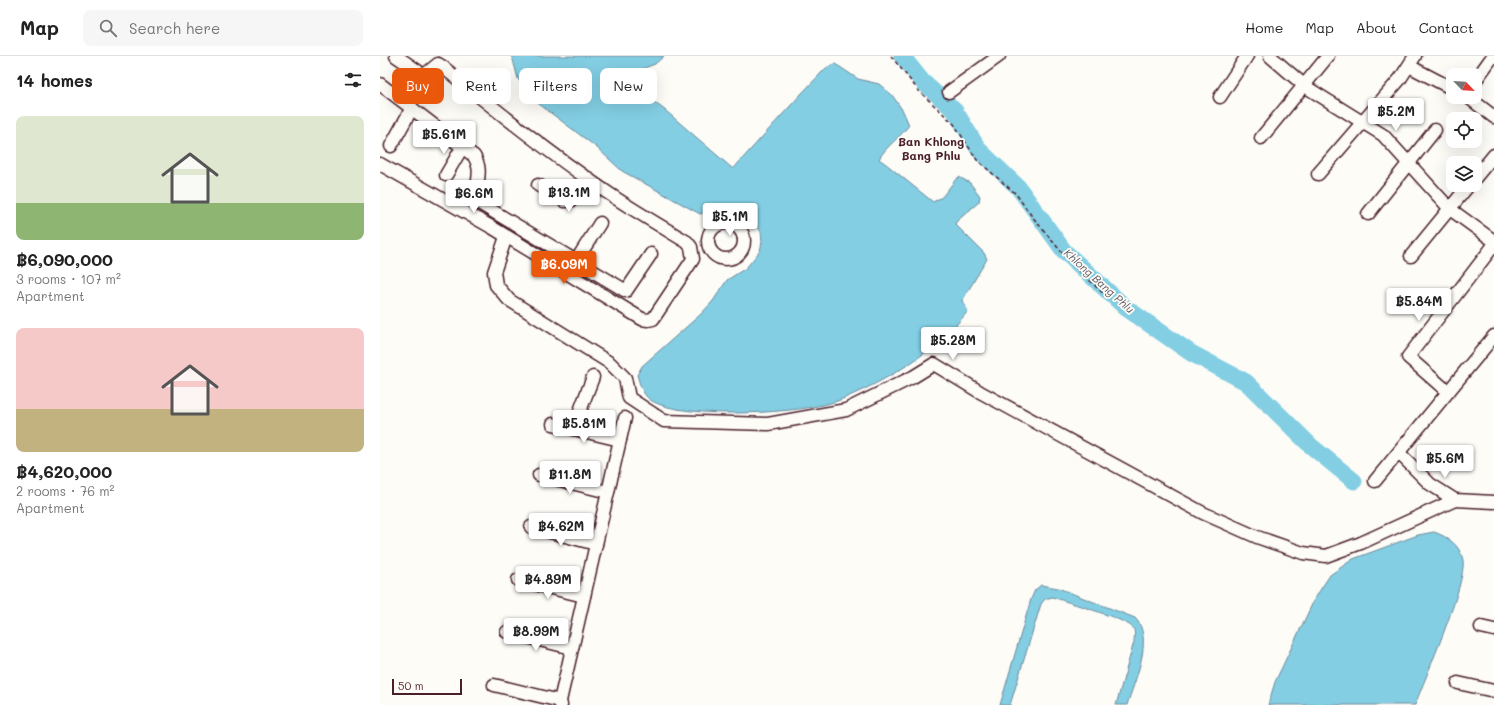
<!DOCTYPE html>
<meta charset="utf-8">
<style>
body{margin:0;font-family:Mali,sans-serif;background:#f6f6f6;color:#222;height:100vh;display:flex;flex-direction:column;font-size:15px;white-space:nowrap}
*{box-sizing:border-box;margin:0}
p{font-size:13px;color:#767676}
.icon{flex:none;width:22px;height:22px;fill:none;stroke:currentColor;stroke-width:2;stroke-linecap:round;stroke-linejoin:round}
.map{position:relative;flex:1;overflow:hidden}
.side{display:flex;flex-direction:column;background:#fff;width:380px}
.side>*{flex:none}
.hud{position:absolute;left:12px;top:12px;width:380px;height:36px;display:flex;gap:8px}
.needle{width:26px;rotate:115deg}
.buttons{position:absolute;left:1066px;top:12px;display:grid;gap:8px}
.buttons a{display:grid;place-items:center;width:36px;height:36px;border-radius:8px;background:#fff;box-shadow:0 4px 16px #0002;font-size:20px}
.scale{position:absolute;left:12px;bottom:10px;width:70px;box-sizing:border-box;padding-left:4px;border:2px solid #4a1f2b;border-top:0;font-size:11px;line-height:14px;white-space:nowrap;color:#4a1f2b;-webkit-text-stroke:3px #fdfcf7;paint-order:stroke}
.price{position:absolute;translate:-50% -34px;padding:0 9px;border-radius:4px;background:#fff;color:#222;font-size:13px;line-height:26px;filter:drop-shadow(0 1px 2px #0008)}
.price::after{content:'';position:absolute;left:50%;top:24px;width:12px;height:9px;margin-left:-6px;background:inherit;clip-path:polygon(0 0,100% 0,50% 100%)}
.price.on{background:#ea580c;color:#fff}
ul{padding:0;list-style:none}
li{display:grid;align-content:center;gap:8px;height:212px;padding:0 16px}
li span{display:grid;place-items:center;height:124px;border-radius:8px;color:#555}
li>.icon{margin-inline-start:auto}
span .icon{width:72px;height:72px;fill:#fffc;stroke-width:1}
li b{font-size:17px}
h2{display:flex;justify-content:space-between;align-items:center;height:48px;padding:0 16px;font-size:17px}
.tag{padding:0 14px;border-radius:8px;background:#fff;box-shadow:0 4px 16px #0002;font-size:14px;line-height:36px}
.tag.on{background:#ea580c;color:#fff}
header{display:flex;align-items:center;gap:24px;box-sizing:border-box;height:56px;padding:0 20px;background:#fff;border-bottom:1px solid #e0e0e0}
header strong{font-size:19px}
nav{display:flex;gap:22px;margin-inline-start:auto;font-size:14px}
.search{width:280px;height:36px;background:#f6f6f6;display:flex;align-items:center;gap:10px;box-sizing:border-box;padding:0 14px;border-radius:8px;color:#767676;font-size:15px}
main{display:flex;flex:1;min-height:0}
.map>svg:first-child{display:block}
.water{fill:#83cee3;stroke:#6c8899}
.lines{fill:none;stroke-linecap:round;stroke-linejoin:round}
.river{stroke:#83cee3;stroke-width:17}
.building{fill:#abc1ef;stroke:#4a1f2b}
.minor-casing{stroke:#4a1f2b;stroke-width:15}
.path{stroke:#4a1f2b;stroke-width:1.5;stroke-dasharray:4 3;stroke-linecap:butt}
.minor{stroke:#fdfcf7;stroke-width:12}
.labels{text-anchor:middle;stroke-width:3.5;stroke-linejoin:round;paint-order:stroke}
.water-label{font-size:11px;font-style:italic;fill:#5b5462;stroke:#fdfcf7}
.quarter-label{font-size:12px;font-weight:bold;fill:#4a1f2b;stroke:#fdfcf7}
</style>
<header>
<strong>Map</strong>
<div class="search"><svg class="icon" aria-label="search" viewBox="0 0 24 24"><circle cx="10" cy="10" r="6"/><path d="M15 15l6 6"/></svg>Search here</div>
<nav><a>Home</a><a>Map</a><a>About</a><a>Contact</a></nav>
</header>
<main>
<section class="side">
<h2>14 homes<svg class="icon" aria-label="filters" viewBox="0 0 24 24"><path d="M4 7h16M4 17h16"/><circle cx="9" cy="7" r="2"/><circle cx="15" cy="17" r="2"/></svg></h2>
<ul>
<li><span style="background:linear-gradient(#dfe7d0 70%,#8fb573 0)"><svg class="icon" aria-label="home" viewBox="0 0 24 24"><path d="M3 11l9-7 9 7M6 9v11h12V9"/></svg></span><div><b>฿6,090,000</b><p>3 rooms · 107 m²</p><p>Apartment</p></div></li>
<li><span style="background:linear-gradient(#f6c9c9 65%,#c2b280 0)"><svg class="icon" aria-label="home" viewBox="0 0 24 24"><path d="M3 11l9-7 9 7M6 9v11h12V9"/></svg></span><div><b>฿4,620,000</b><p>2 rooms · 76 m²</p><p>Apartment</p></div></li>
</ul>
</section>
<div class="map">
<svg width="1114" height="649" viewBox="0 0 1114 649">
<rect width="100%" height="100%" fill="#fdfcf7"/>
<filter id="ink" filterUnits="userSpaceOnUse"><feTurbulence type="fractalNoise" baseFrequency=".025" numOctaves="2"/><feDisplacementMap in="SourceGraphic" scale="8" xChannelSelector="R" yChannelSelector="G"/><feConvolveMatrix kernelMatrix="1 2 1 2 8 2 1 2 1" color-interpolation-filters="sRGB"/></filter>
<g filter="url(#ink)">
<!-- water -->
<g class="water">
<path d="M132 0H284L275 8 251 17C249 22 250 26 253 30L286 55 353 113 422 37 446 12 452 9 455 8 460 11 478 23 499 28 512 39 523 55 529 69C521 81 506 90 499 103L506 108 553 146 562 141 576 123 579 121 590 127 600 140 599 146 577 165 575 168 604 197 607 203 582 245 588 255C556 296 508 324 460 344 426 358 303 364 272 345 264 341 260 330 258 322L257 319 262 310 321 258 333 245 347 224 366 212 380 195 382 186 381 176 371 159 364 154 357 151H349L320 158 242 115 216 91 151 42 138 23Z"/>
<path d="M1054 476C1068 481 1080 489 1083 504 1087 527 1045 622 1035 649H888L895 626 935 542 950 519 973 503 1038 479Z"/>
<path d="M661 529 678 532 755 562C775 582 754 626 747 649H736L754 586C754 580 756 575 752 571 743 562 687 546 672 541L665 543 661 548 630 649H620L651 543 655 534Z"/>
</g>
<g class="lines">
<!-- river -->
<path class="river" d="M522 0 542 25 575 55 599 94 638 131 684 195 746 252 811 297 866 326 931 390 974 425"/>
</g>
<!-- building -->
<circle class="building" cx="183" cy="31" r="7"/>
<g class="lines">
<defs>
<g id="minor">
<path d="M890 0 926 31 1003 79 1070 153 1114 185"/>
<path d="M1029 10 1073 33"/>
<path d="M1095 25 1113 0"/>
<path d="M0 28 94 100C106 119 90 132 101 148L246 235 271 198"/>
<path d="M569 36 619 0"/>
<path d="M840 41 867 0"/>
<path d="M1088 41 1114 61"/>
<path d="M881 82 948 0"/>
<path d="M11 90 32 52"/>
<path d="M0 108 113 172 262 263 268 264 273 263 313 203 311 191 307 186C284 172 260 158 237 143 177 103 119 57 63 11L58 8 47 17 42 18 16 0"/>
<path d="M938 118 1020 23 1035 0"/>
<path d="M66 119 83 90"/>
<path d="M1095 122 1114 99"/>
<path d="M158 129 185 145 192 144 208 122"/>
<path d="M988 158 1055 74"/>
<circle cx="346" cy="185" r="18"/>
<path d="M126 181 114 216 116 229 129 244 230 307 245 322 249 342 284 365 388 368 466 354 533 321 554 308 600 336 823 457 877 481 923 497 946 500 981 487 1075 444"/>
<path d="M1031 200 1089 129"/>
<path d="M196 205 220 167"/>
<path d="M1068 336 1028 301 1114 189"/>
<path d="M173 368 240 384"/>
<path d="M193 373 213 321"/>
<path d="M1019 397 1050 428 1075 444 1114 446"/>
<path d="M159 419 228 436"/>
<path d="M995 425 1114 280"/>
<path d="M151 471 216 488"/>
<path d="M138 524 204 540"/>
<path d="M1101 571 1114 574"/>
<path d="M127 576 192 592"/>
<path d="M1078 627 1114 635"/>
<path d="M114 629 180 645"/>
<path d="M181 649 180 645 245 362"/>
</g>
</defs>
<!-- minor casing -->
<use href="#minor" class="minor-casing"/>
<!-- path -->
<path class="path" d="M511 0 538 34 574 68 597 104 636 138 651 159 688 204 725 239"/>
<!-- minor -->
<use href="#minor" class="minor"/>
</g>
</g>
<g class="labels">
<!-- water labels -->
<g class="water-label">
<text transform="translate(719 225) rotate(42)" y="4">Khlong Bang Phlu</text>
</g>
<!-- quarter labels -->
<g class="quarter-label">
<text x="551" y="90">Ban Khlong<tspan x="551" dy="14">Bang Phlu</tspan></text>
</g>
</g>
</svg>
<div class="buttons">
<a><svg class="needle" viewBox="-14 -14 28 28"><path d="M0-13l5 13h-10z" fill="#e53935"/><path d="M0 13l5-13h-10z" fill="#767676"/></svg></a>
<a><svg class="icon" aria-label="locate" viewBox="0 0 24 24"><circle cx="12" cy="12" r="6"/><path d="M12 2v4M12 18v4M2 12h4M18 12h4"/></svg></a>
<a><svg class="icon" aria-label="layers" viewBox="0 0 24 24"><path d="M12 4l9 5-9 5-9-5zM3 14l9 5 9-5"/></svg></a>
</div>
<div class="scale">50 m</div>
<b class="price" style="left:1016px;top:76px">฿5.2M</b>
<b class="price" style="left:64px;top:99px">฿5.61M</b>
<b class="price" style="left:189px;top:157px">฿13.1M</b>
<b class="price" style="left:94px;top:158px">฿6.6M</b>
<b class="price" style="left:350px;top:181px">฿5.1M</b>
<b class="price on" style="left:184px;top:229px">฿6.09M</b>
<b class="price" style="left:1039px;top:266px">฿5.84M</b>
<b class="price" style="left:573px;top:305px">฿5.28M</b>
<b class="price" style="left:204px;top:388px">฿5.81M</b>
<b class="price" style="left:1065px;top:423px">฿5.6M</b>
<b class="price" style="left:190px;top:439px">฿11.8M</b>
<b class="price" style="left:181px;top:491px">฿4.62M</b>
<b class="price" style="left:168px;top:544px">฿4.89M</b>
<b class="price" style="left:156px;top:596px">฿8.99M</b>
<div class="hud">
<a class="tag on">Buy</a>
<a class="tag">Rent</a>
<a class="tag">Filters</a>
<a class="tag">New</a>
</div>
</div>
</main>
